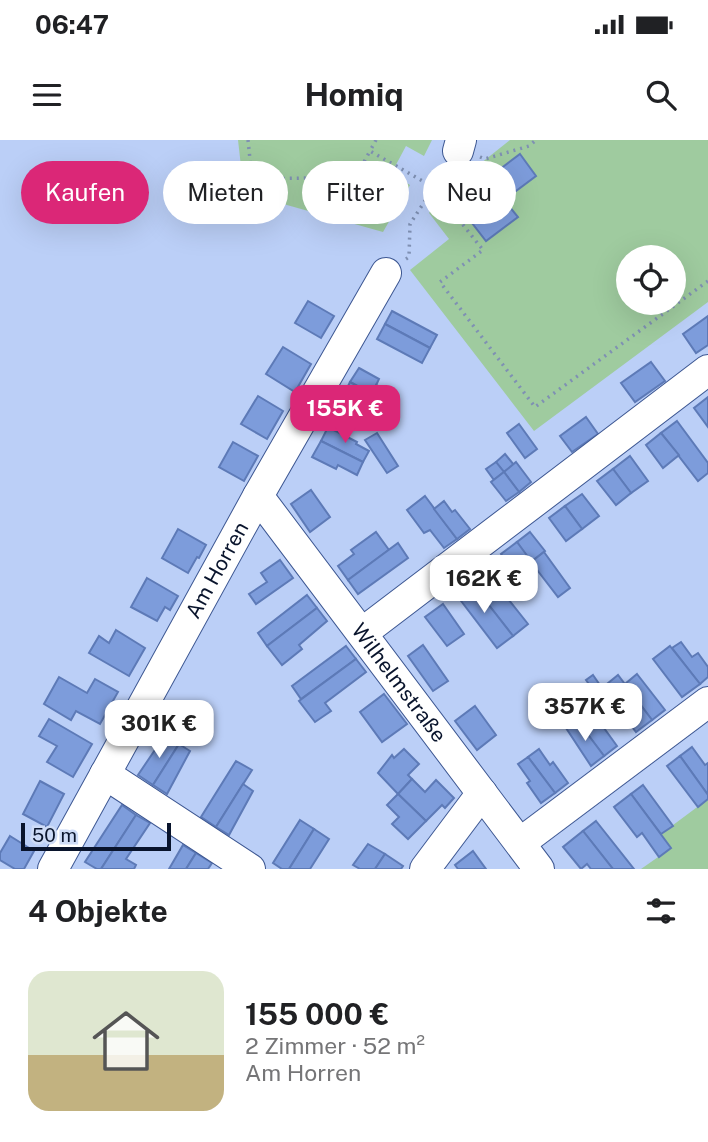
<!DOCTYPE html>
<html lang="de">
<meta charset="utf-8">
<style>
body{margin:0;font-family:"Public Sans",sans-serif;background:#f6f6f6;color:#202124;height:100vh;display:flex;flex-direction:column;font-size:26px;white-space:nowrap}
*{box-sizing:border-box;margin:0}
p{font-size:23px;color:#757577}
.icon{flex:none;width:38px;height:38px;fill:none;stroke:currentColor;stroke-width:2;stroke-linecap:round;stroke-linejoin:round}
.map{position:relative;height:729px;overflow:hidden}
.side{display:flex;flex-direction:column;background:#fff;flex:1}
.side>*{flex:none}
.top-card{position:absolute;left:21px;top:21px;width:667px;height:63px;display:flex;gap:14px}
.controls{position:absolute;left:616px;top:105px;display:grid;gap:14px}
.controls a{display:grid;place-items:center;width:70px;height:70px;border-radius:50%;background:#fff;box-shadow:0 7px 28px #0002;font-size:35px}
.scale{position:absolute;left:21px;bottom:18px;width:150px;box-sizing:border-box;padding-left:7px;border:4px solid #09142c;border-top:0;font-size:19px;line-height:24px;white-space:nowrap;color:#09142c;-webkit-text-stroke:5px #cedcf7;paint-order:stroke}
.price{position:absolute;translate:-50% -60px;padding:0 16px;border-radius:14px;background:#fff;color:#222;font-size:23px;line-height:46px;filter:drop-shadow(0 2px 4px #0008)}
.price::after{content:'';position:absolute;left:50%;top:42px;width:21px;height:16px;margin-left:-10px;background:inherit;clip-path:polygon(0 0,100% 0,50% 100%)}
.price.active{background:#db2777;color:#fff}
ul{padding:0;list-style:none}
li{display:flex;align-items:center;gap:21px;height:175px;padding:0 28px}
li span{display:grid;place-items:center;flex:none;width:196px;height:140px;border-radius:21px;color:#555}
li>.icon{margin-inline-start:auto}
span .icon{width:84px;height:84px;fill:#fffc;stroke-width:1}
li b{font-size:30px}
h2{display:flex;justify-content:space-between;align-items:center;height:84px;padding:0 28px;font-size:30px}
.tag{padding:0 24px;border-radius:32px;background:#fff;box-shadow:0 7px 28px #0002;font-size:24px;line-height:63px}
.tag.active{background:#db2777;color:#fff}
.status{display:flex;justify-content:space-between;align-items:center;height:49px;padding:0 35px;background:#fff;direction:ltr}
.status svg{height:19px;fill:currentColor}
header{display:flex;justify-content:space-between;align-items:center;height:91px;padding:0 28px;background:#fff;font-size:32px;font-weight:700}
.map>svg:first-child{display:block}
.green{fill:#9fcb9f;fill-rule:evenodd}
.building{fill:#7d9cdb;stroke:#5d7ab7;stroke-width:2}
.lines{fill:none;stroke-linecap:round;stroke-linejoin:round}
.minor-casing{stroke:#3d5792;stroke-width:32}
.path{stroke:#7f90b3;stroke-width:3.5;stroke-dasharray:2 5;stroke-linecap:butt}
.minor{stroke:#fff;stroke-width:30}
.labels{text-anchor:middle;stroke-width:5;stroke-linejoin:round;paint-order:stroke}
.street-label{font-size:21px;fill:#09142c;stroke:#cedcf7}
</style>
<div class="status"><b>06:47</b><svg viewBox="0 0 49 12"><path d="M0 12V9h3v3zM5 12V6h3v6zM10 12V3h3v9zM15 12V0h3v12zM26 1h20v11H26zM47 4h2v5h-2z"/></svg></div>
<header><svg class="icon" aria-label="menu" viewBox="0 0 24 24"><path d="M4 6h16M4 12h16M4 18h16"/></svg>Homiq<svg class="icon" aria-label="search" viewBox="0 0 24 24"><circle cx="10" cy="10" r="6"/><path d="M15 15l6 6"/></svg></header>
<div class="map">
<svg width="708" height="729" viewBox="0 0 708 729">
<rect width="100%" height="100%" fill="#bbcff7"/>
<!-- green -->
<g class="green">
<path d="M238 0H432L424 16 406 6 391 34 410 45 383 92 244 53Z"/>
<path d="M510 0H708V162L534 291 410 130 449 99 429 73 441 55ZM628 117H674V163H628Z"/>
<path d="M708 659V729H641L671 708 661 694Z"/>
</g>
<!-- building -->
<g class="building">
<path d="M520 14 536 36 504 60 518 77 486 101 448 52 475 31 483 42Z"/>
<path d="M308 161 334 176 321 198 295 183Z"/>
<path d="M392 171 437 195 430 208 385 184Z"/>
<path d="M708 176V205L696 213 683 194Z"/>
<path d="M385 184 430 208 422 223 377 199Z"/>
<path d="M283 207 311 224 295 252 266 234Z"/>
<path d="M651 222 665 241 635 262 621 243Z"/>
<path d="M359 228 379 239 372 254 350 242Z"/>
<path d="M350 242 372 254 367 262 387 273 382 282 343 256Z"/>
<path d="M376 245 397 256 392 265 372 254Z"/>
<path d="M372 254 392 265 387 273 367 262Z"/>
<path d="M258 256 283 271 267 299 241 284Z"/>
<path d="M708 257V287L694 268Z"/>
<path d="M586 277 598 294 572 312 560 296Z"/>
<path d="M677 281 708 323V333L698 341 661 293Z"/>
<path d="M519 284 537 309 525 318 507 293Z"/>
<path d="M328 287 357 302 356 304 369 311 363 322 321 301Z"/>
<path d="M377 293 398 326 387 333 365 300Z"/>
<path d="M661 293 679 315 663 328 646 305Z"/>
<path d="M321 301 363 322 357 335 338 325 336 329 312 317Z"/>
<path d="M233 302 258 316 244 341 219 327Z"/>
<path d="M505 314 514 325 504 332 496 322Z"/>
<path d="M630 316 648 341 631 353 613 329Z"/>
<path d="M496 322 504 332 494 340 486 329Z"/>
<path d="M516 322 531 342 519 352 504 332Z"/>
<path d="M613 329 631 353 616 365 597 341Z"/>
<path d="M504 332 519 352 506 361 491 342Z"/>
<path d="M311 350 330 377 310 392 291 364Z"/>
<path d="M582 354 599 376 582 389 565 366Z"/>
<path d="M425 356 457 399 444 408 430 390 424 393 407 370Z"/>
<path d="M444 361 452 372 455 370 470 389 457 399 434 369Z"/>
<path d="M565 366 582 389 566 401 549 378Z"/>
<path d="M178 389 206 405 199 418 197 417 188 433 162 418Z"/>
<path d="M376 392 389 410 348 440 338 426 354 414 351 410Z"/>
<path d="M530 392 545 411 531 422 517 402Z"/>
<path d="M517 402 534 425 518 437 501 414Z"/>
<path d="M398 403 408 418 358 454 348 440Z"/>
<path d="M544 412 570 448 558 457 531 422Z"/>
<path d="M280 420 293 438 256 464 249 454 267 442 261 433Z"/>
<path d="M485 430 528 484 513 496 470 441Z"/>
<path d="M147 438 178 456 170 470 165 467 157 481 131 467Z"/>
<path d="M470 441 513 496 497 508 455 453Z"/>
<path d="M307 455 317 468 267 506 258 493Z"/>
<path d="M443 464 464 494 447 506 425 477Z"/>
<path d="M317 468 327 481 299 505 302 509 282 525 267 506Z"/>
<path d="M116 490 145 508 129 536 89 513 99 496 109 503Z"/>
<path d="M681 502 692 517 698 513 708 527V537L700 544 672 508Z"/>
<path d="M423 505 448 541 433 551 408 516Z"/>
<path d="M346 506 356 519 301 559 292 546Z"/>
<path d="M670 506 700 544 682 557 653 519Z"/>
<path d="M356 519 366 532 325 563 331 571 315 582 299 561Z"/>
<path d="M637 534 665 570 652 580 625 544Z"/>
<path d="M593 535 602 548 618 535 652 580 636 592 623 575 621 577 610 562 605 566 586 540Z"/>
<path d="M59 537 87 553 95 539 118 552 100 584 76 571 71 580 44 564Z"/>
<path d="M384 554 407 584 382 602 360 572Z"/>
<path d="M475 566 496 595 477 610 455 581Z"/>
<path d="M587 573 597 587 601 584 617 606 604 616 577 580Z"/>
<path d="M49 579 92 604 73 637 47 622 57 606 39 596Z"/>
<path d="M577 580 604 616 591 626 566 588Z"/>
<path d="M165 595 179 604 153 645 138 635Z"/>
<path d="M179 604 190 611 167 654 153 645Z"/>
<path d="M692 607 705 625 708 623V655L680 616Z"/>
<path d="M404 609 419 624 408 635 412 639 398 654 378 633 392 615 394 618Z"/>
<path d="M539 609 550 625 553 622 568 643 555 653 528 617Z"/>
<path d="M680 616 708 655V659L698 667 667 626Z"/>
<path d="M528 617 555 653 541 663 527 643 530 641 518 624Z"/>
<path d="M236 621 252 630 216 687 201 677Z"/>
<path d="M412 639 425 652 436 640 454 658 445 668 442 665 426 681 398 654Z"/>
<path d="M40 641 64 654 47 687 23 674Z"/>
<path d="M243 644 253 651 229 695 216 687Z"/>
<path d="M643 645 673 686 661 694 631 654Z"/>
<path d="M398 654 426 681 408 699 392 684 399 677 387 665Z"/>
<path d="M631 654 671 708 659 717 642 693 637 697 614 667Z"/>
<path d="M122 665 136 675 101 729H97L85 722Z"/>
<path d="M136 675 150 683 126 719 136 725 134 729H101Z"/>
<path d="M300 680 314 689 289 729H282L273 723Z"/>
<path d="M596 681 634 729H613L583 691Z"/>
<path d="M314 689 329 699 310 729H289Z"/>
<path d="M583 691 613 729H591L587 724 581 729 563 707Z"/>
<path d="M10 696 34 711 24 729H15L0 720V713Z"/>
<path d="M368 704 385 714 375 729H360L353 725Z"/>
<path d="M183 705 196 713 186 729H169Z"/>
<path d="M473 711 486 729H458L455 725Z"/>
<path d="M196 713 212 723 208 729H186Z"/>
<path d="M385 714 403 726 401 729H375Z"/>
</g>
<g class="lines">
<defs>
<g id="minor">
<path d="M458 11 461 0"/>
<path id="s1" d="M258 356 539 729"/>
<path d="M362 493 708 230"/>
<path d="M105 634 250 729"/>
<path d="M520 703 708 562"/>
<path id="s2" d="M53 729 258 356 386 133"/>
<path d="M425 729 482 653"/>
</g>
</defs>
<!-- minor casing -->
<use href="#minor" class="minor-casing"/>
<!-- path -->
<g class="path">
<path d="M248 0 252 39 308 38 382 76 396 48 360 29 370 11"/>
<path d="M376 0 370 11 433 47 483 110 440 142 535 267 708 141"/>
<path d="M480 17 485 19 529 6 536 0"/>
<path d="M406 119 409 117 410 84 445 30"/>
</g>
<!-- minor -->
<use href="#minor" class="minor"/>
</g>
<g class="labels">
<!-- street labels -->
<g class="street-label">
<text dy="7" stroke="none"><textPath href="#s2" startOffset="341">Am Horren</textPath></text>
<text dy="7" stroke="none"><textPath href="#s1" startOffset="234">Wilhelmstraße</textPath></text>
</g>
</g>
</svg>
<div class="controls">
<a><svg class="icon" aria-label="locate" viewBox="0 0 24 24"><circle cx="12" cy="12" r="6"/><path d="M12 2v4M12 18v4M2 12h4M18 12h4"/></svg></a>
</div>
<div class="scale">50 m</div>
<b class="price active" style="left:345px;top:305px">155K €</b>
<b class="price" style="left:484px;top:475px">162K €</b>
<b class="price" style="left:585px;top:603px">357K €</b>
<b class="price" style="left:159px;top:620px">301K €</b>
<div class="top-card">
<a class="tag active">Kaufen</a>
<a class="tag">Mieten</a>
<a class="tag">Filter</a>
<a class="tag">Neu</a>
</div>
</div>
<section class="side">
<h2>4 Objekte<svg class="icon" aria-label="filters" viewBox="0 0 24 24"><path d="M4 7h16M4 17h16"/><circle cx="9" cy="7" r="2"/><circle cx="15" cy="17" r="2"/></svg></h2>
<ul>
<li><span style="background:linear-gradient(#dfe7d0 60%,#c2b280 0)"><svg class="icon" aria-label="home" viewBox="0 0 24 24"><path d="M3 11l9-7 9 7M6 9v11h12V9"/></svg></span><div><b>155 000 €</b><p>2 Zimmer · 52 m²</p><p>Am Horren</p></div></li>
</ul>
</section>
